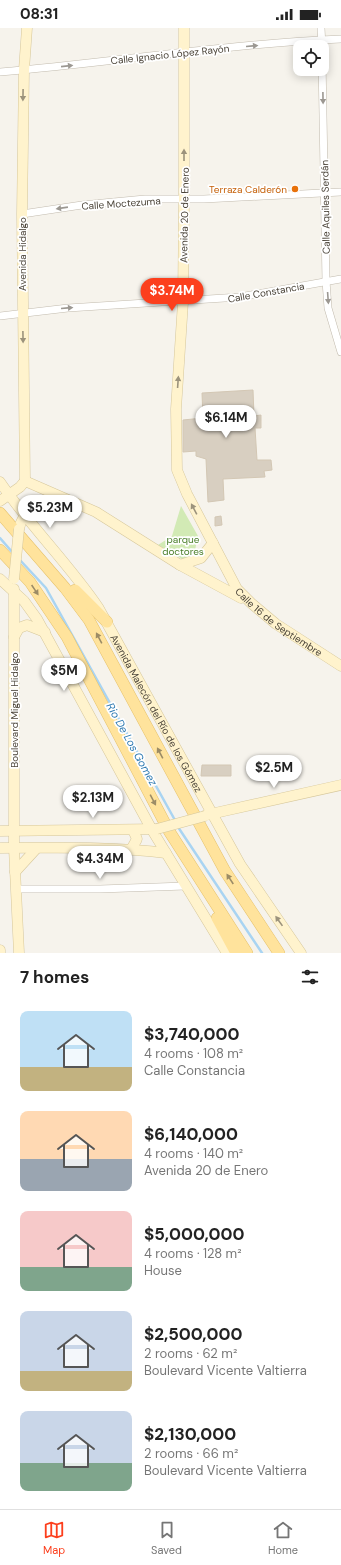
<!DOCTYPE html>
<meta charset="utf-8">
<style>
body{margin:0;font-family:"DM Sans",sans-serif;background:#f2f2f2;color:#222;height:100vh;display:flex;flex-direction:column;font-size:15px;white-space:nowrap}
*{box-sizing:border-box;margin:0}
p{font-size:13px;color:#767676}
.icon{flex:none;width:22px;height:22px;fill:none;stroke:currentColor;stroke-width:2;stroke-linecap:round;stroke-linejoin:round}
.map{position:relative;height:925px;overflow:hidden}
.panel{display:flex;flex-direction:column;background:#fff;flex:1}
.panel>*{flex:none}
.tools{position:absolute;left:293px;top:12px;display:grid;gap:8px}
.tools a{display:grid;place-items:center;width:36px;height:36px;border-radius:8px;background:#fff;box-shadow:0 2px 10px #0003;font-size:20px}
.price{position:absolute;translate:-50% -34px;padding:0 9px;border-radius:14px;background:#fff;color:#222;font-size:13px;line-height:26px;filter:drop-shadow(0 1px 2px #0008)}
.price::after{content:'';position:absolute;left:50%;top:24px;width:12px;height:9px;margin-left:-6px;background:inherit;clip-path:polygon(0 0,100% 0,50% 100%)}
.price.current{background:#fc3f1d;color:#fff}
ul{padding:0;list-style:none}
li{display:flex;align-items:center;gap:12px;height:100px;padding:0 20px}
li span{display:grid;place-items:center;flex:none;width:112px;height:80px;border-radius:8px;color:#555}
li>.icon{margin-inline-start:auto}
span .icon{width:48px;height:48px;fill:#fffc;stroke-width:1}
li b{font-size:17px}
h2{display:flex;justify-content:space-between;align-items:center;height:48px;padding:0 20px;font-size:17px}
.status{display:flex;justify-content:space-between;align-items:center;height:28px;padding:0 20px;background:#fff;direction:ltr}
.status svg{height:11px;fill:currentColor}
.tab-bar{display:flex;justify-content:space-around;align-items:center;height:56px;border-top:1px solid #e0e0e0;background:#fff;font-size:11px;color:#767676}
.tab-bar a{display:grid;justify-items:center;gap:2px}
.tab-bar .current{color:#fc3f1d}
.map>svg:first-child{display:block}
.green{fill:#d2eab5}
.lines{fill:none;stroke-linecap:round;stroke-linejoin:round}
.stream{stroke:#a9d4f2;stroke-width:2.5}
.building{fill:#d8cfc1;stroke:#d3c7b4}
.street-casing{stroke:#c2bbae;stroke-width:8}
.secondary-casing{stroke:#d6c79b;stroke-width:11}
.primary-casing{stroke:#e6c16a;stroke-width:12}
.street{stroke:#fff;stroke-width:7}
.secondary{stroke:#fff3cd;stroke-width:10}
.primary{stroke:#ffe39c;stroke-width:11}
.secondary-bridge-casing{stroke:#d6c79b;stroke-width:11;stroke-linecap:butt}
.secondary-bridge{stroke:#fff3cd;stroke-width:10}
.oneway{fill:#9c9892}
.oneway2{fill:#9c937c}
.oneway3{fill:#9c8c66}
.food-dot{fill:#e8710a;stroke:#fff;stroke-width:1.5}
.labels{text-anchor:middle;stroke-width:3.5;stroke-linejoin:round;paint-order:stroke}
.street-label{font-size:10px;fill:#4b4439;stroke:#fff}
.food-label{font-size:10px;fill:#c56008;stroke:#fff;text-anchor:end}
.park-label{font-size:10px;fill:#4a7f2a;stroke:#fff}
.water-label{font-size:11px;font-style:italic;fill:#2e7ab2;stroke:#fff}
</style>
<div class="status"><b>08:31</b><svg viewBox="0 0 49 12"><path d="M0 12V9h3v3zM5 12V6h3v6zM10 12V3h3v9zM15 12V0h3v12zM26 1h20v11H26zM47 4h2v5h-2z"/></svg></div>
<div class="map">
<svg width="341" height="925" viewBox="0 0 341 925">
<rect width="100%" height="100%" fill="#f6f3ec"/>
<!-- green -->
<path class="green" d="M181 478 198 508 194 527 182 531 158 517 172 508Z"/>
<g class="lines">
<!-- stream -->
<g class="stream">
<path d="M0 510 13 525"/>
<path d="M19 531 46 560 176 794"/>
<path d="M178 799 262 925"/>
</g>
</g>
<!-- building -->
<g class="building">
<path d="M253 362 254 388 261 387V400H255L257 432H271L272 442 264 443 265 449 223 451 224 472 208 474 206 431 196 428V423L183 424V392L203 390 202 365Z"/>
<path d="M221 488 222 497 215 498V489Z"/>
<path d="M202 737H231V748H201Z"/>
</g>
<g class="lines">
<defs>
<g id="street">
<path d="M321 0 322 19"/>
<path d="M322 32 326 253 328 280 341 324"/>
<path d="M0 44C114 34 227 16 341 11"/>
<path d="M22 186 82 177 145 171H204L341 164"/>
<path d="M0 288 68 280 240 269 341 251"/>
<path d="M16 861H100L185 858"/>
</g>
<g id="secondary">
<path id="s1" d="M184 0V171L183 274 176 381 177 442 187 466 237 561 251 575 276 596 341 638"/>
<path d="M25 453 22 186 24 42 27 0"/>
<path d="M25 453 96 484 180 537 241 570"/>
<path id="s2" d="M0 454C30 498 68 535 98 579L240 836 301 925"/>
<path d="M0 473 20 459 25 453"/>
<path d="M19 501C22 481 48 473 65 471"/>
<path d="M180 537 201 530 213 515"/>
<path d="M0 551 24 573 37 591 152 802 227 925"/>
<path d="M14 561V820L19 925"/>
<path d="M14 609 19 600 27 597 45 604"/>
<path d="M206 787 341 757"/>
<path d="M0 803 157 801"/>
<path d="M0 820C55 820 111 818 166 825"/>
<path d="M132 820 137 811 133 802"/>
<path d="M15 844 36 821"/>
<path d="M0 922V925"/>
</g>
<g id="primary">
<path d="M0 485 65 560 89 592 225 843 279 925"/>
<path d="M0 522 30 554 67 609 169 803 247 925"/>
<path d="M75 562 107 594"/>
<path d="M217 890 236 925"/>
</g>
</defs>
<!-- street casing -->
<use href="#street" class="street-casing"/>
<!-- secondary casing -->
<use href="#secondary" class="secondary-casing"/>
<!-- primary casing -->
<use href="#primary" class="primary-casing"/>
<!-- street -->
<use href="#street" class="street"/>
<!-- secondary -->
<use href="#secondary" class="secondary"/>
<!-- primary -->
<use href="#primary" class="primary"/>
<defs>
<g id="secondary-bridge">
<path d="M14 551 19 501"/>
<path d="M157 801 205 788"/>
</g>
</defs>
<!-- secondary-bridge casing -->
<use href="#secondary-bridge" class="secondary-bridge-casing"/>
<!-- secondary-bridge -->
<use href="#secondary-bridge" class="secondary-bridge"/>
</g>
<!-- one-way arrows -->
<defs><path id="oneway-solid" d="M-6-.8H1V-3.2L6.5 0L1 3.2V.8H-6Z"/></defs>
<g class="oneway">
<use href="#oneway-solid" transform="translate(252 18) rotate(-5)"/>
<use href="#oneway-solid" transform="translate(67 38) rotate(-6)"/>
<use href="#oneway-solid" transform="translate(323 70) rotate(89)"/>
<use href="#oneway-solid" transform="translate(62 180) rotate(172)"/>
<use href="#oneway-solid" transform="translate(328 270) rotate(86)"/>
<use href="#oneway-solid" transform="translate(67 280) rotate(-5)"/>
</g>
<g class="oneway2">
<use href="#oneway-solid" transform="translate(23 67) rotate(91)"/>
<use href="#oneway-solid" transform="translate(184 127) rotate(-90)"/>
<use href="#oneway-solid" transform="translate(23 309) rotate(89)"/>
<use href="#oneway-solid" transform="translate(178 354) rotate(-86)"/>
<use href="#oneway-solid" transform="translate(194 481) rotate(-118)"/>
<use href="#oneway-solid" transform="translate(279 893) rotate(-125)"/>
</g>
<g class="oneway3">
<use href="#oneway-solid" transform="translate(35 562) rotate(56)"/>
<use href="#oneway-solid" transform="translate(99 610) rotate(-118)"/>
<use href="#oneway-solid" transform="translate(160 725) rotate(-118)"/>
<use href="#oneway-solid" transform="translate(153 772) rotate(62)"/>
<use href="#oneway-solid" transform="translate(230 851) rotate(-123)"/>
</g>
<!-- markers -->
<circle class="food-dot" cx="295" cy="161" r="4"/>
<g class="labels">
<!-- street labels -->
<g class="street-label">
<text transform="translate(170 26) rotate(-6)" y="4">Calle Ignacio López Rayón</text>
<text transform="translate(121 175) rotate(-4)" y="4">Calle Moctezuma</text>
<text transform="translate(325 179) rotate(-91)" y="4">Calle Aquiles Serdán</text>
<text transform="translate(184 187) rotate(-89)" y="4">Avenida 20 de Enero</text>
<text transform="translate(22 226) rotate(-90)" y="4">Avenida Hidalgo</text>
<text transform="translate(266 264) rotate(-10)" y="4">Calle Constancia</text>
<text dy="4" stroke="none"><textPath href="#s1" startOffset="629">Calle 16 de Septiembre</textPath></text>
<text transform="translate(14 682) rotate(-90)" y="4">Boulevard Miguel Hidalgo</text>
<text dy="4" stroke="none"><textPath href="#s2" startOffset="280">Avenida Malecón del Río de los Gómez</textPath></text>
</g>
<!-- food labels -->
<g class="food-label">
<text x="287" y="165">Terraza Calderón</text>
</g>
<!-- park labels -->
<g class="park-label">
<text x="183" y="515">parque<tspan x="183" dy="12">doctores</tspan></text>
</g>
<!-- water labels -->
<g class="water-label">
<text transform="translate(132 716) rotate(61)" y="4">Rio De Los Gomez</text>
</g>
</g>
</svg>
<div class="tools">
<a><svg class="icon" aria-label="locate" viewBox="0 0 24 24"><circle cx="12" cy="12" r="6"/><path d="M12 2v4M12 18v4M2 12h4M18 12h4"/></svg></a>
</div>
<b class="price current" style="left:172px;top:284px">$3.74M</b>
<b class="price" style="left:226px;top:411px">$6.14M</b>
<b class="price" style="left:50px;top:501px">$5.23M</b>
<b class="price" style="left:64px;top:664px">$5M</b>
<b class="price" style="left:274px;top:761px">$2.5M</b>
<b class="price" style="left:93px;top:791px">$2.13M</b>
<b class="price" style="left:100px;top:852px">$4.34M</b>
</div>
<section class="panel">
<h2>7 homes<svg class="icon" aria-label="filters" viewBox="0 0 24 24"><path d="M4 7h16M4 17h16"/><circle cx="9" cy="7" r="2"/><circle cx="15" cy="17" r="2"/></svg></h2>
<ul>
<li><span style="background:linear-gradient(#bfe0f5 70%,#c2b280 0)"><svg class="icon" aria-label="home" viewBox="0 0 24 24"><path d="M3 11l9-7 9 7M6 9v11h12V9"/></svg></span><div><b>$3,740,000</b><p>4 rooms · 108 m²</p><p>Calle Constancia</p></div></li>
<li><span style="background:linear-gradient(#ffd9b3 60%,#9aa5b1 0)"><svg class="icon" aria-label="home" viewBox="0 0 24 24"><path d="M3 11l9-7 9 7M6 9v11h12V9"/></svg></span><div><b>$6,140,000</b><p>4 rooms · 140 m²</p><p>Avenida 20 de Enero</p></div></li>
<li><span style="background:linear-gradient(#f6c9c9 70%,#7fa58c 0)"><svg class="icon" aria-label="home" viewBox="0 0 24 24"><path d="M3 11l9-7 9 7M6 9v11h12V9"/></svg></span><div><b>$5,000,000</b><p>4 rooms · 128 m²</p><p>House</p></div></li>
<li><span style="background:linear-gradient(#c9d6e8 75%,#c2b280 0)"><svg class="icon" aria-label="home" viewBox="0 0 24 24"><path d="M3 11l9-7 9 7M6 9v11h12V9"/></svg></span><div><b>$2,500,000</b><p>2 rooms · 62 m²</p><p>Boulevard Vicente Valtierra</p></div></li>
<li><span style="background:linear-gradient(#c9d6e8 65%,#7fa58c 0)"><svg class="icon" aria-label="home" viewBox="0 0 24 24"><path d="M3 11l9-7 9 7M6 9v11h12V9"/></svg></span><div><b>$2,130,000</b><p>2 rooms · 66 m²</p><p>Boulevard Vicente Valtierra</p></div></li>
</ul>
</section>
<nav class="tab-bar">
<a class="current"><svg class="icon" aria-label="map" viewBox="0 0 24 24"><path d="M3 6l6-2 6 2 6-2v14l-6 2-6-2-6 2zM9 4v14M15 6v14"/></svg>Map</a>
<a><svg class="icon" aria-label="saved" viewBox="0 0 24 24"><path d="M7 4h10v16l-5-4-5 4z"/></svg>Saved</a>
<a><svg class="icon" aria-label="home" viewBox="0 0 24 24"><path d="M3 11l9-7 9 7M6 9v11h12V9"/></svg>Home</a>
</nav>
